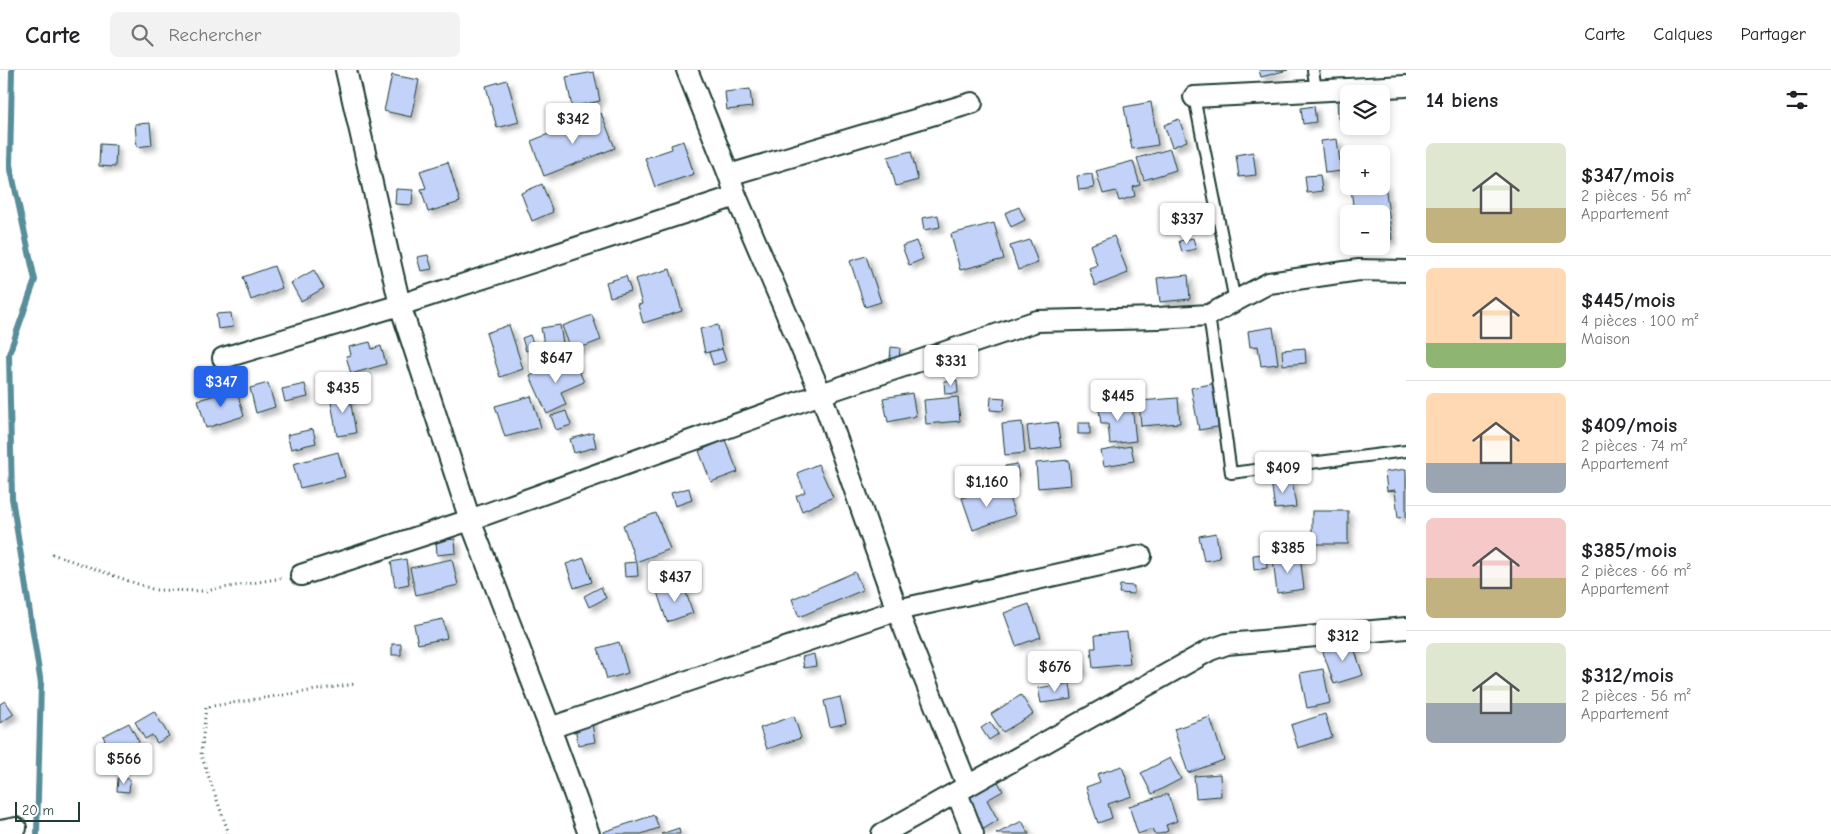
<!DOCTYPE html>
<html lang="fr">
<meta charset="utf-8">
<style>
body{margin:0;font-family:"Comic Neue",sans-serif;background:#f2f2f2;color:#202124;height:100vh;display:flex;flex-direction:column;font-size:19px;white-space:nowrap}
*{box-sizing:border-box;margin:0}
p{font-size:16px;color:#757577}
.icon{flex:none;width:28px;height:28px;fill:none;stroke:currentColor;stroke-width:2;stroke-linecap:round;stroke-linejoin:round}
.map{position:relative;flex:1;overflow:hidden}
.details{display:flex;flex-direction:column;background:#fff;width:425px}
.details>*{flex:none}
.buttons{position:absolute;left:1340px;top:15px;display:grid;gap:10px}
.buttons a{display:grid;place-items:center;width:50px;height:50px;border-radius:8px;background:#fff;box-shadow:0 2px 8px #0003;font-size:25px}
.scale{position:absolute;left:15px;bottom:12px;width:65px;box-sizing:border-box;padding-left:5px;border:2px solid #1f3d34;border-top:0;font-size:14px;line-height:18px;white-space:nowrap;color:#1f3d34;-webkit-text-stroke:4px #fff;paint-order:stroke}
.price{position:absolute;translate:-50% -42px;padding:0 11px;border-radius:5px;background:#fff;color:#222;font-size:16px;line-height:32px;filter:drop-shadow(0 1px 2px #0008)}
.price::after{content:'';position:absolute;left:50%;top:30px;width:15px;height:11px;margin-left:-8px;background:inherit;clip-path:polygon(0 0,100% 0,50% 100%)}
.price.current{background:#2563eb;color:#fff}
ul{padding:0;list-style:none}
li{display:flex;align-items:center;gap:15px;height:125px;padding:0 20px}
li+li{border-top:1px solid #e0e0e0}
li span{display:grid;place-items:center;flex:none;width:140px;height:100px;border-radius:8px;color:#555}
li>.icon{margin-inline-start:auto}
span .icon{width:60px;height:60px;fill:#fffc;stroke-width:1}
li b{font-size:21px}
h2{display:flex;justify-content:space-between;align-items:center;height:60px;padding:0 20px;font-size:21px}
header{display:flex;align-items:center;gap:30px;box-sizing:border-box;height:70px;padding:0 25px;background:#fff;border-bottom:1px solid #e0e0e0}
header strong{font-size:24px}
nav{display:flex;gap:28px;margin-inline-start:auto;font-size:18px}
.search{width:350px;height:45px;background:#f2f2f2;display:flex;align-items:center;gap:12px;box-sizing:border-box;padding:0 18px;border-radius:8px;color:#757577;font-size:19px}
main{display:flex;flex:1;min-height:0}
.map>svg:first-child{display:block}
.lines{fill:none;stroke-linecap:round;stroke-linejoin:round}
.stream{stroke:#588d9a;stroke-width:6}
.building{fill:#c2d2f8;stroke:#1f3d34;filter:url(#shadow)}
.service-casing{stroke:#1f3d34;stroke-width:14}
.minor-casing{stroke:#1f3d34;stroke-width:24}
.path{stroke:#1f3d34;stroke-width:3;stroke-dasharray:1 4;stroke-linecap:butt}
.service{stroke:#fff;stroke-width:10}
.minor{stroke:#fff;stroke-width:20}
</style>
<header>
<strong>Carte</strong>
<div class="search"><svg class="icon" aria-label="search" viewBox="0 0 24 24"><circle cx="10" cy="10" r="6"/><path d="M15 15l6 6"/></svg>Rechercher</div>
<nav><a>Carte</a><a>Calques</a><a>Partager</a></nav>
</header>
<main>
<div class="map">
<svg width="1406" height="764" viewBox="0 0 1406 764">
<defs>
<filter id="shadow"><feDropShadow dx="4.5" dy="4.5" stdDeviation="2.5" flood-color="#0004"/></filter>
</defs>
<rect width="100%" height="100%" fill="#fff"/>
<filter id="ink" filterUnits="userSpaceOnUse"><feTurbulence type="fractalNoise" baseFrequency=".02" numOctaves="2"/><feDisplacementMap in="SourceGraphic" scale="10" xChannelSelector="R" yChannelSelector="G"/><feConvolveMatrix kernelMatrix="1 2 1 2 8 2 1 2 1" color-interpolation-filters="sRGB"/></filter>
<g filter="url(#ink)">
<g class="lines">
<!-- stream -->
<path class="stream" d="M12 0 10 95 35 210 9 284 12 428 41 614 37 764"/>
</g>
<!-- building -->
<g class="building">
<path d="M1259 0H1288L1261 7Z"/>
<path d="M594 2 600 31 572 37 566 7Z"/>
<path d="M392 5 419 10 411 47 384 41Z"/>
<path d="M507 10 519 52 497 58 486 16Z"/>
<path d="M750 19 752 37 727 40 725 22Z"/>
<path d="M1349 25V48L1338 49 1337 26Z"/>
<path d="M1151 32 1158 75 1132 79 1124 37Z"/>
<path d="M1314 36 1316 52 1303 54 1301 38Z"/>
<path d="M601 43 615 78 544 106 531 71Z"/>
<path d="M1179 49 1187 71 1172 77 1164 55Z"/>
<path d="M150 53 152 75 137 77 135 54Z"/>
<path d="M1337 69 1341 101 1325 103 1321 71Z"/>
<path d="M683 71 694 104 655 117 645 88 672 79 671 75Z"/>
<path d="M100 74 116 75 115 97 99 96Z"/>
<path d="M1170 79 1176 100 1144 110 1137 88Z"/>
<path d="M911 81 918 110 896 116 888 87Z"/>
<path d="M1253 82 1256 105 1239 107 1236 85Z"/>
<path d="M1133 91 1140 115 1133 117 1135 126 1119 131 1116 121 1103 124 1096 101Z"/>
<path d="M448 92 460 132 428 142 421 119 426 118 420 101Z"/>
<path d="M1092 104 1094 118 1079 120 1077 106Z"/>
<path d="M1320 105 1322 121 1307 123 1305 106Z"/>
<path d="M542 114 553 142 532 151 521 123Z"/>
<path d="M1381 114H1385L1392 169 1381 170V144H1354L1351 118 1381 116Z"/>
<path d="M396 119 413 120 412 135 395 134Z"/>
<path d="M1019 137 1025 150 1011 157 1005 143Z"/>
<path d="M938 145 940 157 924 160 922 148Z"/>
<path d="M994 153 1004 189 960 200 951 164Z"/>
<path d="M1114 166 1128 203 1095 216 1089 198 1097 195 1090 175Z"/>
<path d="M1193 168 1196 179 1182 182 1179 171Z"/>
<path d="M1030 170 1038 193 1018 200 1010 176Z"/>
<path d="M916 171 923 189 909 195 902 176Z"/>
<path d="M428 185 432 199 421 201 417 187Z"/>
<path d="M866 186 881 232 865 237 850 191Z"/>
<path d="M274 196 282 218 251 230 243 207Z"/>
<path d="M670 199 682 241 643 253 638 235 642 234 635 209Z"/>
<path d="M314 200 324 218 301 231 291 213Z"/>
<path d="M1188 205 1190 229 1160 232 1157 208Z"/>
<path d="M626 206 631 221 610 227 606 212Z"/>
<path d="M231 243 233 257 218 259 216 244Z"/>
<path d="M592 245 601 270 572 281 562 256Z"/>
<path d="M509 255 523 299 500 307 486 263Z"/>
<path d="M560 255 565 286 547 289 541 258Z"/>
<path d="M718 255 722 279 705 283 700 259Z"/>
<path d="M1273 257 1278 294 1261 296 1258 276 1250 277 1248 261Z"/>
<path d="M530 265 535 278 526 281 522 268Z"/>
<path d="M370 272 372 279 381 276 386 294 351 304 346 286 351 285 349 277Z"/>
<path d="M891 277 900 278 899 290 890 289Z"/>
<path d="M1305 278 1306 293 1283 295 1282 280Z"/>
<path d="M722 279 726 291 713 295 709 282Z"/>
<path d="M573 288 584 312 561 322 566 335 547 344 530 306Z"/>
<path d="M957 310 958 323 945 324 944 311Z"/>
<path d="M268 313 275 337 256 343 250 318Z"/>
<path d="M1216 313 1223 356 1199 360 1191 318Z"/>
<path d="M305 314 308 327 285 332 282 319Z"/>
<path d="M236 319 244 346 206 358 198 330Z"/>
<path d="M349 323 356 363 337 366 330 326Z"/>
<path d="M912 323 916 346 888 352 883 328Z"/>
<path d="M531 326 541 357 505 367 495 336Z"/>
<path d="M958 327 960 351 926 354 924 330Z"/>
<path d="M991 327 1005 328 1003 341 990 340Z"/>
<path d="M1178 328 1180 353 1141 356 1139 331Z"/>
<path d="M1108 331V337L1132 335 1136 371 1110 374 1108 354H1101L1098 332Z"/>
<path d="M566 341 571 355 556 360 551 346Z"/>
<path d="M1022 352 1025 383 1005 385 1002 354Z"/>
<path d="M1057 352 1061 377 1030 381 1027 356Z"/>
<rect x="1078" y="353" width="12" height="11"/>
<path d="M313 359 316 373 291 379 287 365Z"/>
<path d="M593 363 596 377 574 383 570 369Z"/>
<path d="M725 370 738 402 711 412 699 381Z"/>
<path d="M1131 376 1134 391 1104 396 1101 381Z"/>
<path d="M338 382 345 407 300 418 293 394Z"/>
<path d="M1069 390 1071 415 1038 418 1036 393Z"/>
<path d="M818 394 833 427 802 441 796 426 805 422 797 403Z"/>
<path d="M1017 394 1018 406 1006 408 1005 396Z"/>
<path d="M1406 399V447L1398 448 1395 420 1387 421 1385 402Z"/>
<path d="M1292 408 1296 437 1275 439 1271 410Z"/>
<path d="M991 417 996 429 1008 425 1015 445 973 460 962 428Z"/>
<path d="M689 418 692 430 675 436 671 423Z"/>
<rect x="1312" y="441" width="36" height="33"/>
<path d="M656 443 670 479 636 492 623 455Z"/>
<path d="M1216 463 1220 488 1204 491 1199 466Z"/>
<path d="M455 469 456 483 437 485 436 471Z"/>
<path d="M1266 484 1267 498 1254 500 1253 485Z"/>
<path d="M1300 486 1304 519 1277 523 1273 489Z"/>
<path d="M584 488 592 512 574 518 566 494Z"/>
<path d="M406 489 409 514 395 517 391 492Z"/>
<path d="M452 489 458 515 416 525 410 498Z"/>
<path d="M637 492 638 506 625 507 624 493Z"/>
<path d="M855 502 863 520 799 547 792 529Z"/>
<path d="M683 514 693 543 667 552 657 522Z"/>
<path d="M1120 515 1134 516V524L1119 523Z"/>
<path d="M601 517 606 528 589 537 584 526Z"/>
<path d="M1029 534 1041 567 1016 576 1004 543Z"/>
<path d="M443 549 447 568 418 574 414 555Z"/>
<path d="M1127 562 1130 594 1093 598 1091 578H1096L1095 565Z"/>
<path d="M1351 569 1363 605 1334 614 1322 579Z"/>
<path d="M619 572 628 603 607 609 598 578Z"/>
<rect x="392" y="574" width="9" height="11"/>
<path d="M814 584 816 596 804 598 802 587Z"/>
<path d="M1078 584 1083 601 1058 607 1053 590Z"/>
<path d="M1323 599 1330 633 1307 638 1300 603Z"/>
<path d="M1070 613 1072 629 1041 633 1038 618Z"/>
<path d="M1021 625 1033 644 1003 662 991 644Z"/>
<path d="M840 627 846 653 830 657 824 631Z"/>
<path d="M5 631 14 644 0 653V634Z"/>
<path d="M154 641 169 666 157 673 152 665 145 669 135 652Z"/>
<path d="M590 641 595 672 578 675 573 644Z"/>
<path d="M1325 644 1332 667 1298 678 1291 655Z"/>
<path d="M794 646 801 668 767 679 760 658Z"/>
<path d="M1210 647 1224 690 1188 703 1174 659Z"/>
<path d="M990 652 998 664 989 670 981 658Z"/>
<path d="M129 653 139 672 112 685 103 666Z"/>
<path d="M1170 688 1181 709 1152 724 1141 703Z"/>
<path d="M1122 696 1132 726 1108 734 1112 748 1098 753 1086 717 1100 712 1097 704Z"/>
<path d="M1220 704 1221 726 1196 728 1194 706Z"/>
<path d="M118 708 130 709 129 722 117 721Z"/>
<path d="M996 708 1003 721 987 730 998 750 982 760 963 727Z"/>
<path d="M1168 724 1177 751 1166 755 1168 761 1160 764H1154L1152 759 1138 764 1129 736Z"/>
<path d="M654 745 659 758 641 764H603V762Z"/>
<path d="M1022 751 1029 764H996Z"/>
<path d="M679 758 680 764H661Z"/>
</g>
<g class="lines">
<defs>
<g id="service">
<path d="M1313 0 1316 20"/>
<path d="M1194 27 1235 231"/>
<path d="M1209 245 1231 403 1406 381"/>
</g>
<g id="minor">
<path d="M346 0 400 235 470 450 550 658 589 764"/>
<path d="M687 0 729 105 736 126 821 324 897 540 967 715"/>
<path d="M1194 27 1406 16"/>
<path d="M729 105 972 33"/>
<path d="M223 288 400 235 736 126"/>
<path d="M301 505 470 450 821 324 1037 251 1158 248 1209 245 1269 213 1359 200 1406 201"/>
<path d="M550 658 897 540 1141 486"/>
<path d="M957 723 973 764"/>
<path d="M0 761 16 758"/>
<path d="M882 764 1210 580 1227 574 1406 558"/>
</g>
</defs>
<!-- service casing -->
<use href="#service" class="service-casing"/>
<!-- minor casing -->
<use href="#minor" class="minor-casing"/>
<!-- path -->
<g class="path">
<path d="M52 484 155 520 205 521 282 508"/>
<path d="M227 764 228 761 201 685 206 637 355 614"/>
</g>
<!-- service -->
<use href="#service" class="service"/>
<!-- minor -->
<use href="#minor" class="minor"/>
</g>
</g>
</svg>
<div class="buttons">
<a><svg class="icon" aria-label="layers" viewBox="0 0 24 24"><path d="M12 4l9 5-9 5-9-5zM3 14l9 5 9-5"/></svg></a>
<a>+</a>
<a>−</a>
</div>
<div class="scale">20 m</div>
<b class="price" style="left:573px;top:75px">$342</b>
<b class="price" style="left:1187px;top:175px">$337</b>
<b class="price" style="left:556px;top:314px">$647</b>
<b class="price" style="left:951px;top:317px">$331</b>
<b class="price current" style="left:221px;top:338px">$347</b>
<b class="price" style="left:343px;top:344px">$435</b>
<b class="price" style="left:1118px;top:352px">$445</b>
<b class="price" style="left:1283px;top:424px">$409</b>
<b class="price" style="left:987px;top:438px">$1,160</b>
<b class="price" style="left:1288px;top:504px">$385</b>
<b class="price" style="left:675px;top:533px">$437</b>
<b class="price" style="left:1343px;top:592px">$312</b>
<b class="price" style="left:1055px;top:623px">$676</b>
<b class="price" style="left:124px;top:715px">$566</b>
</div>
<section class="details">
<h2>14 biens<svg class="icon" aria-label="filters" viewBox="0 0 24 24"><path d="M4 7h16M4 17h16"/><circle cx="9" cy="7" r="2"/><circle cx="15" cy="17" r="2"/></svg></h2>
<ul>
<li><span style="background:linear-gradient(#dfe7d0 65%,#c2b280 0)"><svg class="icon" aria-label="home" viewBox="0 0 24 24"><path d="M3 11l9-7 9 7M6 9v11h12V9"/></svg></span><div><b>$347/mois</b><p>2 pièces · 56 m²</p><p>Appartement</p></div></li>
<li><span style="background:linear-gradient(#ffd9b3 75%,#8fb573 0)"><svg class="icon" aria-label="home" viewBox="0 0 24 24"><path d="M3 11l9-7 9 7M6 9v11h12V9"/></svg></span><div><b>$445/mois</b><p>4 pièces · 100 m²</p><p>Maison</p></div></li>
<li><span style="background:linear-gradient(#ffd9b3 70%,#9aa5b1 0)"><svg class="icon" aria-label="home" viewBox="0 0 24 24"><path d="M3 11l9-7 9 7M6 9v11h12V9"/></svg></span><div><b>$409/mois</b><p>2 pièces · 74 m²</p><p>Appartement</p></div></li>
<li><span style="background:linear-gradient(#f6c9c9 60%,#c2b280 0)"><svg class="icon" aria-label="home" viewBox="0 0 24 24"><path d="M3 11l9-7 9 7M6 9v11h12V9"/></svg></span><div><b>$385/mois</b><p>2 pièces · 66 m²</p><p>Appartement</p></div></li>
<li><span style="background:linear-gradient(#dfe7d0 60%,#9aa5b1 0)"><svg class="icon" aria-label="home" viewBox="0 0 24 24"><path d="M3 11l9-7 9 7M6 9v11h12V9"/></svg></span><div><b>$312/mois</b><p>2 pièces · 56 m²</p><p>Appartement</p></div></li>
</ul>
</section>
</main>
